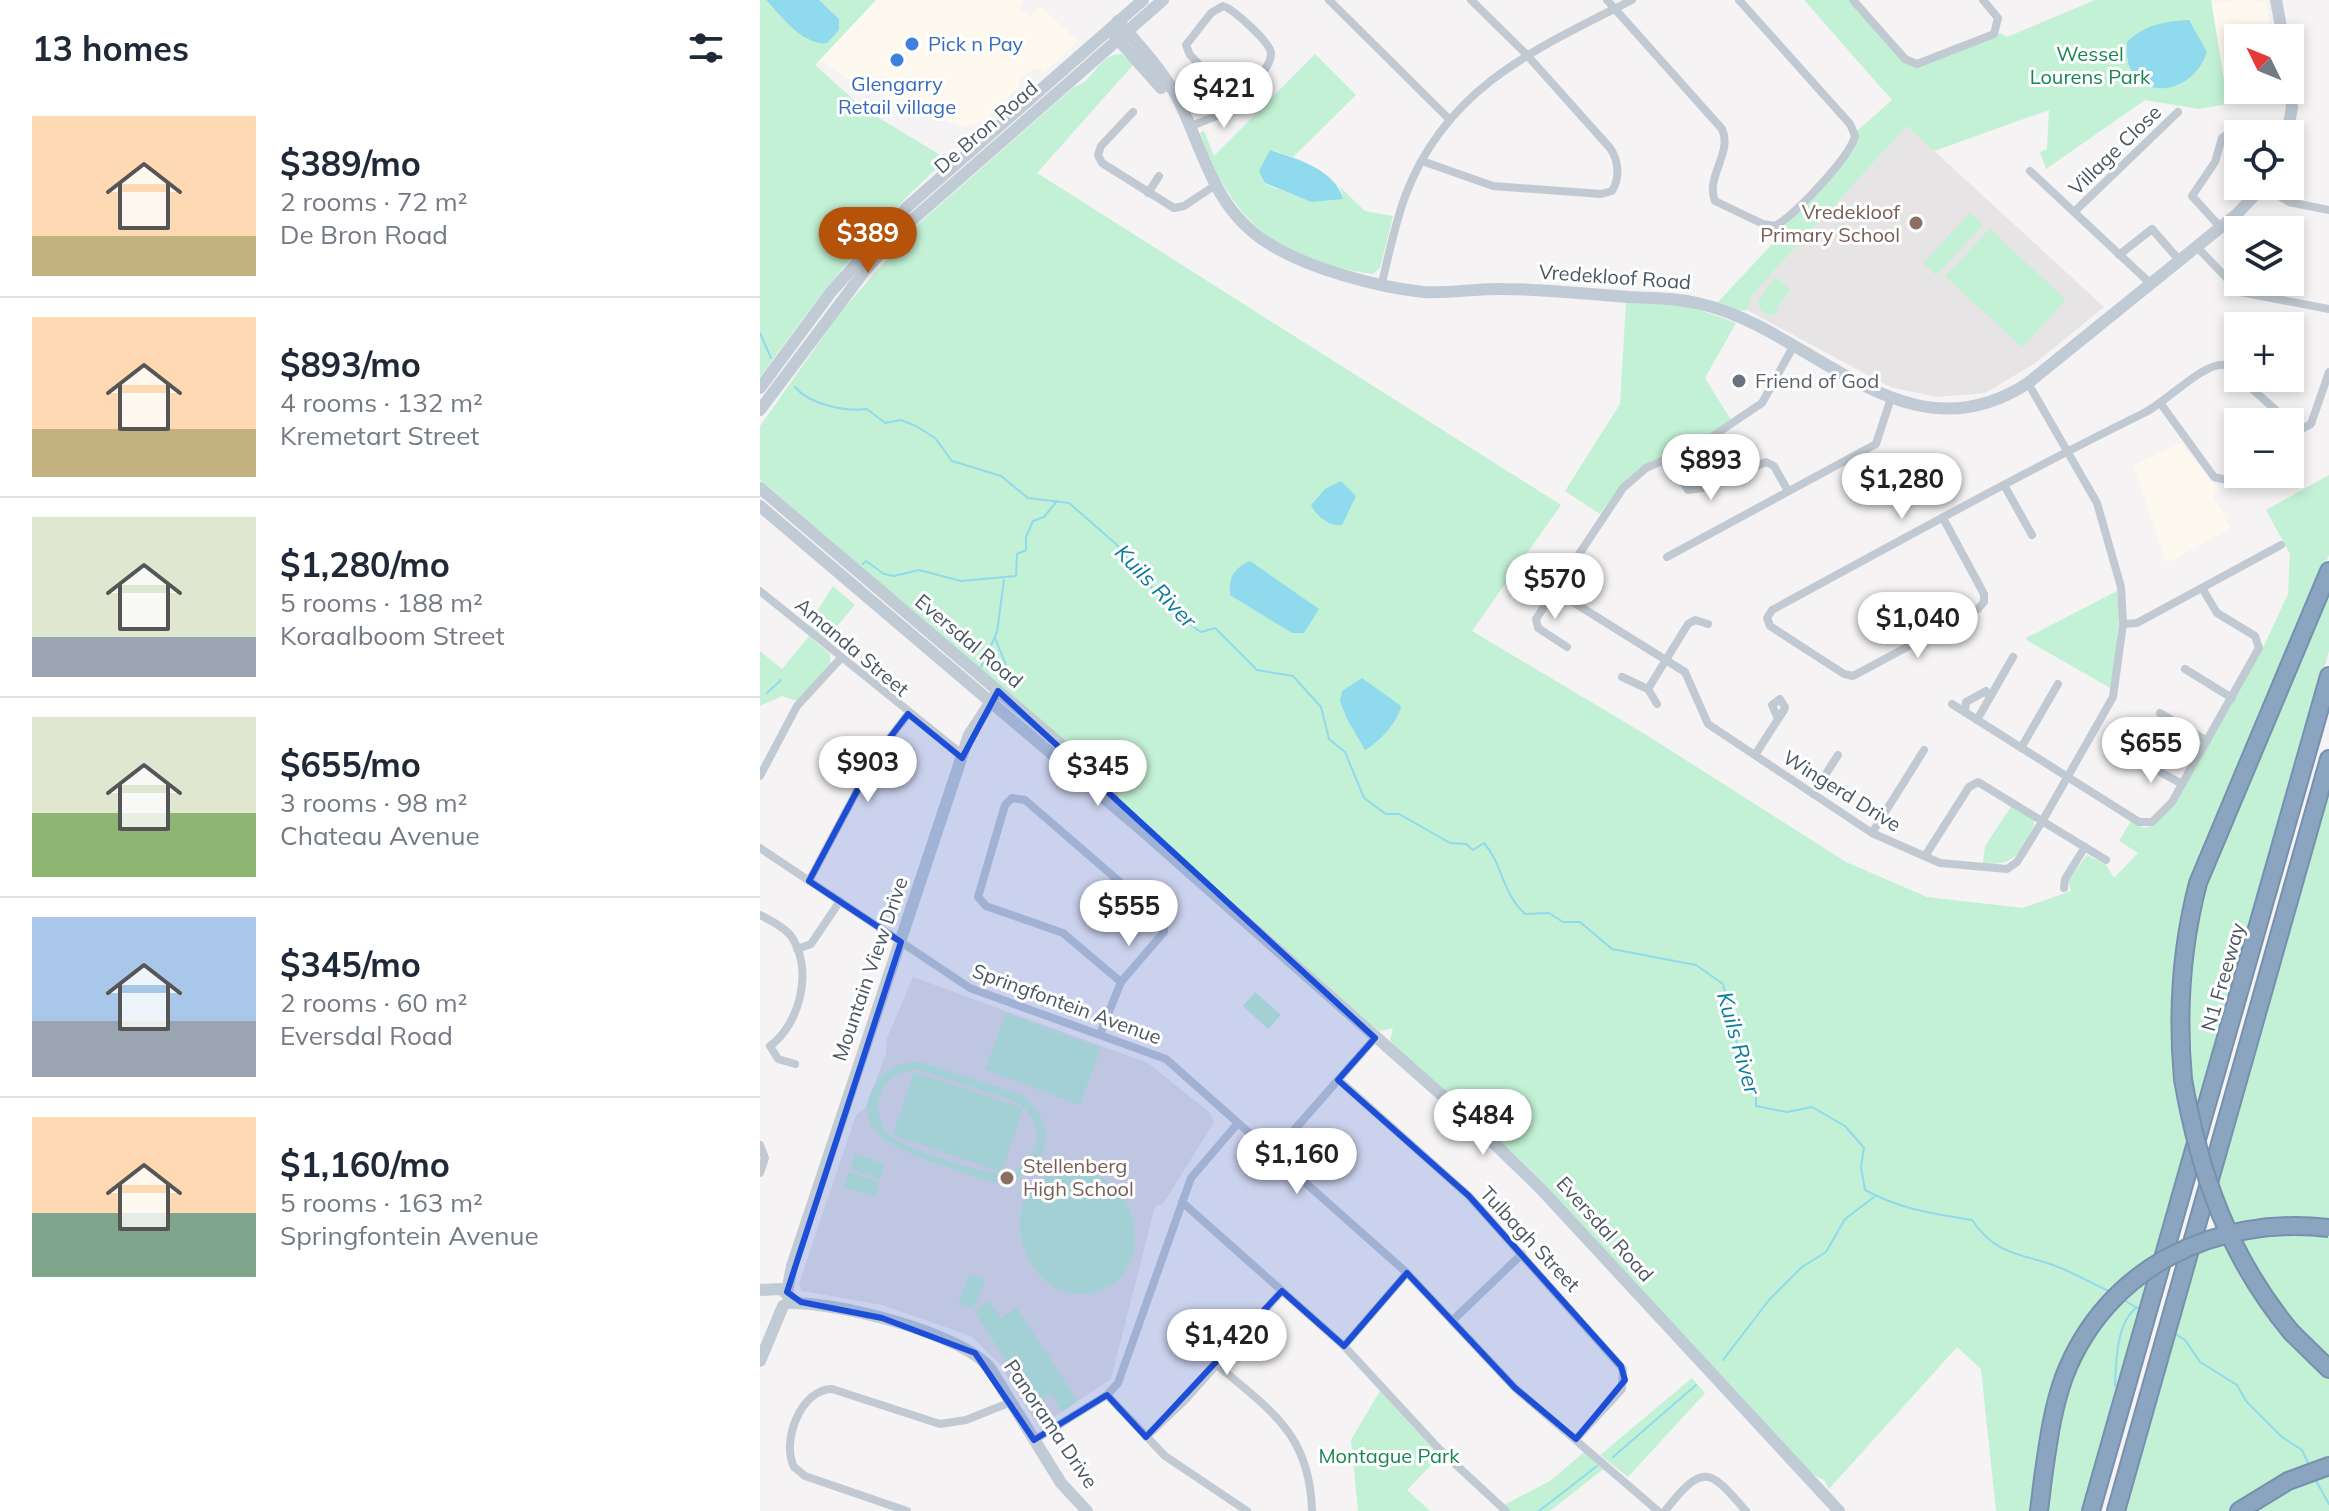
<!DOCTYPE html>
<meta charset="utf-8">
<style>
body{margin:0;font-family:Mulish,sans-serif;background:#f2f2f3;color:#1f2937;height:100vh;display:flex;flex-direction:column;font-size:30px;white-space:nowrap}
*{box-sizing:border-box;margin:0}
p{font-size:26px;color:#747a83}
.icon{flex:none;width:44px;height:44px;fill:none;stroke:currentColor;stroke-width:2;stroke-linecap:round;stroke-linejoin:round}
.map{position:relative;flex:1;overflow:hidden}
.drawer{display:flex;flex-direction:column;background:#fff;width:760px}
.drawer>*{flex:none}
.needle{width:52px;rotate:313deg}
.tools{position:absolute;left:1464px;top:24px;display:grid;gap:16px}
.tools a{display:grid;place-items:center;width:80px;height:80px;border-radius:0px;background:#fff;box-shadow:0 4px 12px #0003;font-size:40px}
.price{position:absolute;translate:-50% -68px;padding:0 18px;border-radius:28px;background:#fff;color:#222;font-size:26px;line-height:52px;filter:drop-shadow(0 2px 4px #0008)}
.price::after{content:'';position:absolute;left:50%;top:48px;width:24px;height:18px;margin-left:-12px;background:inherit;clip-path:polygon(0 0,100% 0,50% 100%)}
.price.active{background:#b45309;color:#fff}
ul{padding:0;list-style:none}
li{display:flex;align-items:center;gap:24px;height:200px;padding:0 32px}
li+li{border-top:2px solid #e0e1e3}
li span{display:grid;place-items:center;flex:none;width:224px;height:160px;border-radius:0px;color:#555}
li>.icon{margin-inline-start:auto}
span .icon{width:96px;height:96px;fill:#fffc;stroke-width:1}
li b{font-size:34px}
h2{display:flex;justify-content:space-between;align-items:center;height:96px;padding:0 32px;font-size:34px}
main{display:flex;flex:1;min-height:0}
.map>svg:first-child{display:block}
.commercial{fill:#fdf9ef}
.education{fill:#e6e4e5}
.green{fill:#c3f1d5;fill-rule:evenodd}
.water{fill:#90daee}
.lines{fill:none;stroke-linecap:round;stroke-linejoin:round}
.stream{stroke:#90daee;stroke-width:2}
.highway-casing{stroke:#7690ad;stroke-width:20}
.street{stroke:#c1cad2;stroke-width:8}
.secondary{stroke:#c1cbd6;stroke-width:12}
.highway{stroke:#8ba5c1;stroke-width:16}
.highway-bridge-casing{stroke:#7690ad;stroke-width:20;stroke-linecap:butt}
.highway-bridge{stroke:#8ba5c1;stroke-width:16}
.marked{fill:#1d4ed8;fill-opacity:0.2;stroke:#1d4ed8;stroke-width:6;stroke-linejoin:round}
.shop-dot{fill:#3f7fe0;stroke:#fff;stroke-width:3}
.education-dot{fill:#8d6e63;stroke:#fff;stroke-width:3}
.worship-dot{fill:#6b7280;stroke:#fff;stroke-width:3}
.labels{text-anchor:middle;stroke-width:6;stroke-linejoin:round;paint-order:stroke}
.shop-label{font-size:20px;fill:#366cbe;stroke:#fff;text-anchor:start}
.park-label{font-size:20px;fill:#17864f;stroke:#fff}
.street-label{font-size:20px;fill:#4a5661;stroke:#fff}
.education-label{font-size:20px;fill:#785e54;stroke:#fff;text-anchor:end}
.worship-label{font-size:20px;fill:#5b616d;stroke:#fff;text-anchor:start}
.water-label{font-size:22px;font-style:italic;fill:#0c7c9b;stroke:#fff}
</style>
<main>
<section class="drawer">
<h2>13 homes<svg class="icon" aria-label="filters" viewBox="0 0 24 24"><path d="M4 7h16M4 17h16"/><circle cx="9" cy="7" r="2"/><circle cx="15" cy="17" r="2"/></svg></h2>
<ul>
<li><span style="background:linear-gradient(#ffd9b3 75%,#c2b280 0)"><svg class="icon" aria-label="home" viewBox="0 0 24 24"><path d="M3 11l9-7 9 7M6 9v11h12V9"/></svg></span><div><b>$389/mo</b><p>2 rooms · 72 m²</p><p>De Bron Road</p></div></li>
<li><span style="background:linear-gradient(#ffd9b3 70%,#c2b280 0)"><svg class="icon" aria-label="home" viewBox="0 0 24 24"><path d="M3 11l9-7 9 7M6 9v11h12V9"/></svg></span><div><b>$893/mo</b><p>4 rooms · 132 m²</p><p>Kremetart Street</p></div></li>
<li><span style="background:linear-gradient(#dfe7d0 75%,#9aa5b1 0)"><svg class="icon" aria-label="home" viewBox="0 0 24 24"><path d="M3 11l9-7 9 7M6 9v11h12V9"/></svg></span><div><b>$1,280/mo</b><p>5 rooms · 188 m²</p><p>Koraalboom Street</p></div></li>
<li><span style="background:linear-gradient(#dfe7d0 60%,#8fb573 0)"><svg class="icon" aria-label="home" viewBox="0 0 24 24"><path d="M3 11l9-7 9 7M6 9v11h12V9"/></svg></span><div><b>$655/mo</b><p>3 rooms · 98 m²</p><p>Chateau Avenue</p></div></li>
<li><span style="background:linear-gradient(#a9c7e8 65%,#9aa5b1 0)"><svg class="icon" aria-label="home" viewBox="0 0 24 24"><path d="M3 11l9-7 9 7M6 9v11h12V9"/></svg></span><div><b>$345/mo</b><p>2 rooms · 60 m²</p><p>Eversdal Road</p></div></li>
<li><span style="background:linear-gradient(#ffd9b3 60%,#7fa58c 0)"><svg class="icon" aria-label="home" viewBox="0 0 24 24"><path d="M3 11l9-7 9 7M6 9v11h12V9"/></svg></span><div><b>$1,160/mo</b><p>5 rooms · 163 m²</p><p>Springfontein Avenue</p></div></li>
</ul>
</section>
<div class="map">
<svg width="1569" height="1511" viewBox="0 0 1569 1511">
<rect width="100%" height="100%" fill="#f5f3f3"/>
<!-- commercial -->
<g class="commercial">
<path d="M116 0H264L259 8 270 17 280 6 318 41 284 73 278 68 261 76 258 87 226 121 201 127 94 83 60 60Z"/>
<path d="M1480 0 1506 1 1511 35 1515 38H1478V90H1525V95L1468 104 1451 2Z"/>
<path d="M1421 443 1460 491 1453 495 1471 528 1407 563 1374 465Z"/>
</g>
<!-- education -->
<g class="education">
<path d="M1147 126 1344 307 1274 364 1225 393 1177 397 1130 387 987 310 992 295Z"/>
<path d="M153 977 388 1063 450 1113 454 1122 403 1204 395 1206 351 1379 283 1424 276 1422 239 1363 211 1336 122 1305 42 1291 39 1284 96 1115 106 1107 126 1053 127 1038Z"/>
</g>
<!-- green -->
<g class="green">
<path d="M0 0H6L48 40 79 30V19L59 0H116L55 65 104 109 187 159C114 224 57 298 0 377Z"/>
<path d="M1044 0H1089L1144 62 1158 67 1240 33 1247 37 1335 0H1451L1468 104 1439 109 1385 100 1286 169 1280 152 1287 149 1289 110 1174 151 1147 126 992 295 987 310 976 311 957 303 1016 240 1017 230 1094 150 1097 131 1132 100Z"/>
<path d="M361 54 374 64 277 173 801 505 712 631 888 736 1086 862 1167 897 1263 908 1311 891 1308 880 1327 855 1346 865 1354 878 1378 853 1359 841 1371 821 1384 828 1395 825 1501 652 1528 594 1530 554 1506 510 1569 475V555L1445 842 1426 905 1424 1125 1429 1145 1397 1256 1310 1348 1271 1511H1236L1221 1369 1197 1347 1069 1489 1064 1480 1050 1473 770 1169 635 1046 630 1040 633 1028 620 1031 597 1015 387 830 291 730 0 480V426L80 313 156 226 314 87C334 82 338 54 361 54Z"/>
<path d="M555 54 596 95 533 157 511 150 505 184 551 202 583 198 580 187 605 211 633 216 620 268 613 274C520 263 470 220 440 133L444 131 454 156Z"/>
<path d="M1210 213 1223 225 1176 275 1163 263Z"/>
<path d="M1230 229 1306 300 1262 347 1185 276Z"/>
<path d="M1016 277 1030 290 1016 309 1020 313 1009 315 1000 309 998 300Z"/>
<path d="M866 302 932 307 976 323 945 378 971 420C921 453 875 461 840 514L805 491 860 404Z"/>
<path d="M1569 584V651L1435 1121 1425 984 1445 878Z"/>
<path d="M73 586 95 605 65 640 48 626Z"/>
<path d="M1357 591 1359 616 1352 689 1268 641 1266 638Z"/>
<path d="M49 636 70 654V665L37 701 22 696 0 706V651L22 669Z"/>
<path d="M1569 783V1221L1528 1217 1469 1225 1454 1188Z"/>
<path d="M1252 805 1274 819V826C1258 852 1257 867 1223 863L1225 846Z"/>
<path d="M495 992 521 1015 508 1029 483 1006Z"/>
<path d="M246 1013 341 1048 319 1105 225 1069Z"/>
<path d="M161 1062 259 1094C287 1109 296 1148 270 1171 262 1177 252 1181 242 1182 224 1183 205 1173 188 1167 153 1155 79 1135 118 1081 128 1067 144 1061 161 1062ZM160 1070 255 1101C280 1115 286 1150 261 1167 254 1171 246 1174 237 1173 218 1172 141 1147 128 1134 117 1121 115 1103 123 1088 131 1075 145 1069 160 1070Z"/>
<path d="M154 1072 263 1108 242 1172 133 1135Z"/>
<path d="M95 1154 125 1164 120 1179 90 1169Z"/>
<path d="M310 1170C390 1171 398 1289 324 1294 258 1299 227 1179 310 1170Z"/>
<path d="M89 1172 119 1182 115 1197 84 1187Z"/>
<path d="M1569 1231V1364L1534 1331 1474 1236Z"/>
<path d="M1463 1241C1490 1294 1524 1340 1569 1379V1511H1362L1438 1250Z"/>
<path d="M1392 1273 1325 1511H1284C1293 1447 1298 1378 1339 1325 1353 1306 1375 1290 1392 1273Z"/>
<path d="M210 1274 225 1280 213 1309 198 1303Z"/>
<path d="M229 1301 241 1318 257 1308 318 1401 302 1412 291 1394 275 1405 214 1311Z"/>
<path d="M932 1378 945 1393 868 1477 840 1455Z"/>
<path d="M620 1391 680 1456 647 1490 670 1511H598L591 1440Z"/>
<path d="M824 1452 845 1468 790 1511H751L744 1505 790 1481Z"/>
</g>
<!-- water -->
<g class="water">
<path d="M6 0H59L79 19V30L67 43C42 46 22 16 6 0Z"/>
<path d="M1429 20 1447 52C1431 101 1361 103 1367 42 1384 25 1405 21 1429 20Z"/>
<path d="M510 150C537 159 575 169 583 199L551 202 505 183 499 171Z"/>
<path d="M581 481 596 496 582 525C570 527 556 516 551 505L565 489Z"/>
<path d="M490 561 559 609 544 633H532L470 595C468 578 474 568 490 561Z"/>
<path d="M602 678 641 706C639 721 618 743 605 750L587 719 580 701 582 691Z"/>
</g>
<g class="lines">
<!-- stream -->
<g class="stream">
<path d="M0 333 11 358"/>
<path d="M35 387C49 404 84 412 107 409L125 423 141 420 156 426 175 438 192 461 241 476 268 498 309 503 356 544 411 611 441 632 455 628 497 670 533 676 561 707 569 739 585 752 604 798 626 814H639L690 843 706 844 713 850 724 843C743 865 742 893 765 914L789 913 803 922H820L852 949 936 965 963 984 984 1073 996 1088V1106L1027 1112 1052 1107 1085 1126 1104 1148 1101 1167 1105 1190C1140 1209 1173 1214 1212 1220 1233 1251 1253 1253 1287 1263 1310 1270 1330 1283 1351 1292"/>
<path d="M103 564 106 561 124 574 134 576 159 570 201 581 256 576 257 554 266 550V537L273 521 284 517 297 501"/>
<path d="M235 638 254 685 251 688"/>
<path d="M221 667 237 632 244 580"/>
<path d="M7 693 21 680"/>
<path d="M1364 1300 1382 1311"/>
<path d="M1414 1333 1425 1340 1440 1362 1477 1385 1486 1401 1522 1437 1542 1450 1549 1465"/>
<path d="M963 1360 1009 1300 1042 1267 1066 1252 1085 1219 1114 1197"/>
<path d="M1355 1386C1356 1362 1356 1323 1377 1307"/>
<path d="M853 1457 936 1385"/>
<path d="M1555 1479 1569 1504"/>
<path d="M779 1511 837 1466"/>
<path d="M1322 1511 1354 1397"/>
</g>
<defs>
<g id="highway">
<path d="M1423 1079C1417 1013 1421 948 1438 883L1569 571"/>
<path d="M1532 1333 1569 1369"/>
<path d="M1279 1511 1283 1478"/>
<path d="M1331 1511 1569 676"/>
<path d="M1356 1511 1569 759"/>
<path d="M1479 1511 1528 1481 1569 1466"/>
</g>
</defs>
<!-- highway casing -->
<use href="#highway" class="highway-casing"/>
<!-- street -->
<g class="street">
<path d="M569 0 690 120"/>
<path d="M847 0 962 129C973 153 945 177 955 201L1003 224 1015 226C1035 215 1090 157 1095 136L1090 124 979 0"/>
<path d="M1093 0 1145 59 1157 64 1234 34 1238 18 1223 0"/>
<path d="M373 112 341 146 338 155 342 163 414 208 424 206 454 186"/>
<path d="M431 126 457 116 468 107 503 72C507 67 511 60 511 53 510 42 473 9 463 6L451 13 426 45 430 55 474 100"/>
<path d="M662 161 733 186 841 194 852 191C860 178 859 161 850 148L766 54 711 0"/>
<path d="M1270 171 1391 284"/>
<path d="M1503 186 1529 202 1569 210"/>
<path d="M388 193 399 176"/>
<path d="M1314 212 1418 112"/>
<path d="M1461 228 1432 196 1455 162 1462 138 1469 133 1529 125"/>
<path d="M1437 247 1480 292 1569 309"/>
<path d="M1359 255 1392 229 1420 261"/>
<path d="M622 283C629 253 635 223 646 194 687 87 777 48 872 0"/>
<path d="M1480 378 1529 422"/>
<path d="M1401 404 1454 477 1467 480 1479 474"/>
<path d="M1530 423 1538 431 1551 424 1569 372"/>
<path d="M1530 444 1538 431"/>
<path d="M908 458 928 490 943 488 1006 462 1014 466 1028 491"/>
<path d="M1244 485 1272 535"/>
<path d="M1183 518 1224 594V602L1218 609 1093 676 1084 674 1010 626 1007 618 1012 610C1136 543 1258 475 1384 413 1405 403 1445 361 1465 365L1478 376"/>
<path d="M907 557 1116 444 1131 398"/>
<path d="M768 574 925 672 948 724 1112 833 1180 863 1247 869 1257 862 1283 820 1353 697 1363 624 1361 587 1337 503 1268 383"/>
<path d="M0 591 203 755"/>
<path d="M1363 624 1377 623 1521 545"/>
<path d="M807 647 778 628 776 619 863 488 886 468 941 444 1002 403 1033 347"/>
<path d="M1425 669 1472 698"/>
<path d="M862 677 888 689 928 624 935 620 948 624"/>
<path d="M888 689 897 704"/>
<path d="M1192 704 1379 822H1392L1412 802 1499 648 1495 636 1457 613 1442 588"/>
<path d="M1205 712 1206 702 1226 691 1230 697"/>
<path d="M1400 713 1447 741"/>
<path d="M1217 720 1253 657"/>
<path d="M1261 748 1298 684"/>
<path d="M995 755 1024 710 1025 707 1020 699 1012 705 1018 719"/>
<path d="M1375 758 1422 784"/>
<path d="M0 776 37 706 81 658"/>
<path d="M1053 794 1078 755"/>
<path d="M1112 833 1164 750"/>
<path d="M0 848 210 988 406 1059 647 1273 755 1388 898 1511"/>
<path d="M1165 856 1209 787 1218 782 1346 860"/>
<path d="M49 881 115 757 148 714"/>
<path d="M1304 888 1305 879 1325 847"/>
<path d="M0 915C10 920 24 927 31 936 54 969 40 1024 10 1046L18 1059 35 1064"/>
<path d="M37 949 51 944 80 901"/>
<path d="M340 1034 361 982 303 933 226 906 218 897 245 805 252 798 265 800 404 920V932L361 982"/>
<path d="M579 1080 709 1196 863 1369 862 1389 816 1439"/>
<path d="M0 1145 5 1158 0 1173"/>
<path d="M513 1154 615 1038"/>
<path d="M422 1202 584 1346 680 1450 746 1511"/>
<path d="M692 1321 762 1254"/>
<path d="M584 1346 647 1273"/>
<path d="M457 1365C511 1411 550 1434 552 1511"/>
<path d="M347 1395 405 1456 487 1511"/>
<path d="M386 1437 425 1400 522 1291"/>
<path d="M274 1440 347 1395 358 1383 431 1178 478 1123"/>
<path d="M147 1511 45 1476 34 1467C21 1441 41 1389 72 1389L180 1424 206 1420 251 1402"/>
<path d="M905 1511C944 1461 950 1470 986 1511"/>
</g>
<!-- secondary -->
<g class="secondary">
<path d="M1516 0 1523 38"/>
<path d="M358 21C379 45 406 74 420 103 445 156 455 210 508 243 546 268 617 287 663 292 689 294 716 288 742 289 784 289 826 294 869 297 892 298 917 298 941 304 1053 330 1145 464 1268 383L1477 214 1503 186"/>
<path d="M355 36 401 88"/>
<path d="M1527 134 1532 108 1530 79"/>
<path d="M0 388 71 292 146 208 383 0"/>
<path d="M0 410 106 269 151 221 403 0"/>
<path d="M0 488 304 747 353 797"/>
<path d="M0 506 384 832 710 1120 780 1188 1079 1511"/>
<path d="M0 1290 21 1289 29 1296"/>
<path d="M27 1292 32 1266 209 735 238 691"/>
<path d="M27 1303C73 1301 200 1332 230 1368L301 1483 327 1511"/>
<path d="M0 1361 23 1306"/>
</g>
<!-- highway -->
<use href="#highway" class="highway"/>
<defs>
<g id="highway-bridge">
<path d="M1423 1079C1439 1173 1470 1259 1532 1333"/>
<path d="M1283 1478C1288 1444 1292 1410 1304 1377 1346 1267 1456 1215 1569 1228"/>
</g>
</defs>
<!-- highway-bridge casing -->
<use href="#highway-bridge" class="highway-bridge-casing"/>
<!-- highway-bridge -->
<use href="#highway-bridge" class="highway-bridge"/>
</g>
<!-- marked area -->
<path class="marked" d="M238 691 615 1038 578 1080 709 1196 861 1366 865 1380 816 1439 755 1388 647 1273 584 1346 522 1291 386 1437 347 1395 274 1440 215 1353 122 1318 41 1302 27 1292 141 942 49 881 115 757 148 714 202 758Z"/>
<!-- markers -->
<g class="shop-dot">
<circle cx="152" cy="44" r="8"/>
<circle cx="137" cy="60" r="8"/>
</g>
<g class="education-dot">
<circle cx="1156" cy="223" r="8"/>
<circle cx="247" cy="1178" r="8"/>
</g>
<circle class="worship-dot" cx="979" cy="381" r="8"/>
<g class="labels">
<!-- shop labels -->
<g class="shop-label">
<text x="168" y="51">Pick n Pay</text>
<text x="137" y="91" text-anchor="middle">Glengarry<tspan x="137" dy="23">Retail village</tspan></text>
</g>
<!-- park labels -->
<g class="park-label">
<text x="1330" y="61">Wessel<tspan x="1330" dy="23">Lourens Park</tspan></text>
<text x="629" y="1463">Montague Park</text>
</g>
<!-- street labels -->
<g class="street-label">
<text transform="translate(226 127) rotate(-41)" y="7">De Bron Road</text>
<text transform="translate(1355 150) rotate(-44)" y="7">Village Close</text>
<text transform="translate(855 277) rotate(4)" y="7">Vredekloof Road</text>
<text transform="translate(209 641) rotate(40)" y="7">Eversdal Road</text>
<text transform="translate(92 647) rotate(40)" y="7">Amanda Street</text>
<text transform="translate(1082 791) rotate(32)" y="7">Wingerd Drive</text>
<text transform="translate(110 969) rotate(-71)" y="7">Mountain View Drive</text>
<text transform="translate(1463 977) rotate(-74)" y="7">N1 Freeway</text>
<text transform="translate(307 1004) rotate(20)" y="7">Springfontein Avenue</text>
<text transform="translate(845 1229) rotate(48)" y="7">Eversdal Road</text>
<text transform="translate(770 1239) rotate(47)" y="7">Tulbagh Street</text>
<text transform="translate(291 1424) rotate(56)" y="7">Panorama Drive</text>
</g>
<!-- education labels -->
<g class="education-label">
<text x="1140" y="219">Vredekloof<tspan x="1140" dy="23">Primary School</tspan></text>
<text x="263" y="1173" text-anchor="start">Stellenberg<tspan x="263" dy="23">High School</tspan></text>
</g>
<!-- worship labels -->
<g class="worship-label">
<text x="995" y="388">Friend of God</text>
</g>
<!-- water labels -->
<g class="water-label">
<text transform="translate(396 586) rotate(46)" y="8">Kuils River</text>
<text transform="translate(979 1043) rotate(74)" y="8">Kuils River</text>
</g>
</g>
</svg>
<div class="tools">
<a><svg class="needle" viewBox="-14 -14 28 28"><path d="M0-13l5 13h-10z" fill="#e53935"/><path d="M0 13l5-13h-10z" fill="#747a83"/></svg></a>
<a><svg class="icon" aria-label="locate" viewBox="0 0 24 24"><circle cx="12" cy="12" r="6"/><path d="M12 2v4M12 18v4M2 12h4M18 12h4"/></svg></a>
<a><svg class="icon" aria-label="layers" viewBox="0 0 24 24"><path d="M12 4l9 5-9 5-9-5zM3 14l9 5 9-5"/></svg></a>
<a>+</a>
<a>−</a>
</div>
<b class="price" style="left:464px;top:130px">$421</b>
<b class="price active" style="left:108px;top:275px">$389</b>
<b class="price" style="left:951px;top:502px">$893</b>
<b class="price" style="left:1142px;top:521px">$1,280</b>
<b class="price" style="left:795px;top:621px">$570</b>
<b class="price" style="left:1158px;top:660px">$1,040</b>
<b class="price" style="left:1391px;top:785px">$655</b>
<b class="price" style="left:108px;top:804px">$903</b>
<b class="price" style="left:338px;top:808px">$345</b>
<b class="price" style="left:369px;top:948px">$555</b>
<b class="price" style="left:723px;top:1157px">$484</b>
<b class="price" style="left:537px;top:1196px">$1,160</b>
<b class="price" style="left:467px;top:1377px">$1,420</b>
</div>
</main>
